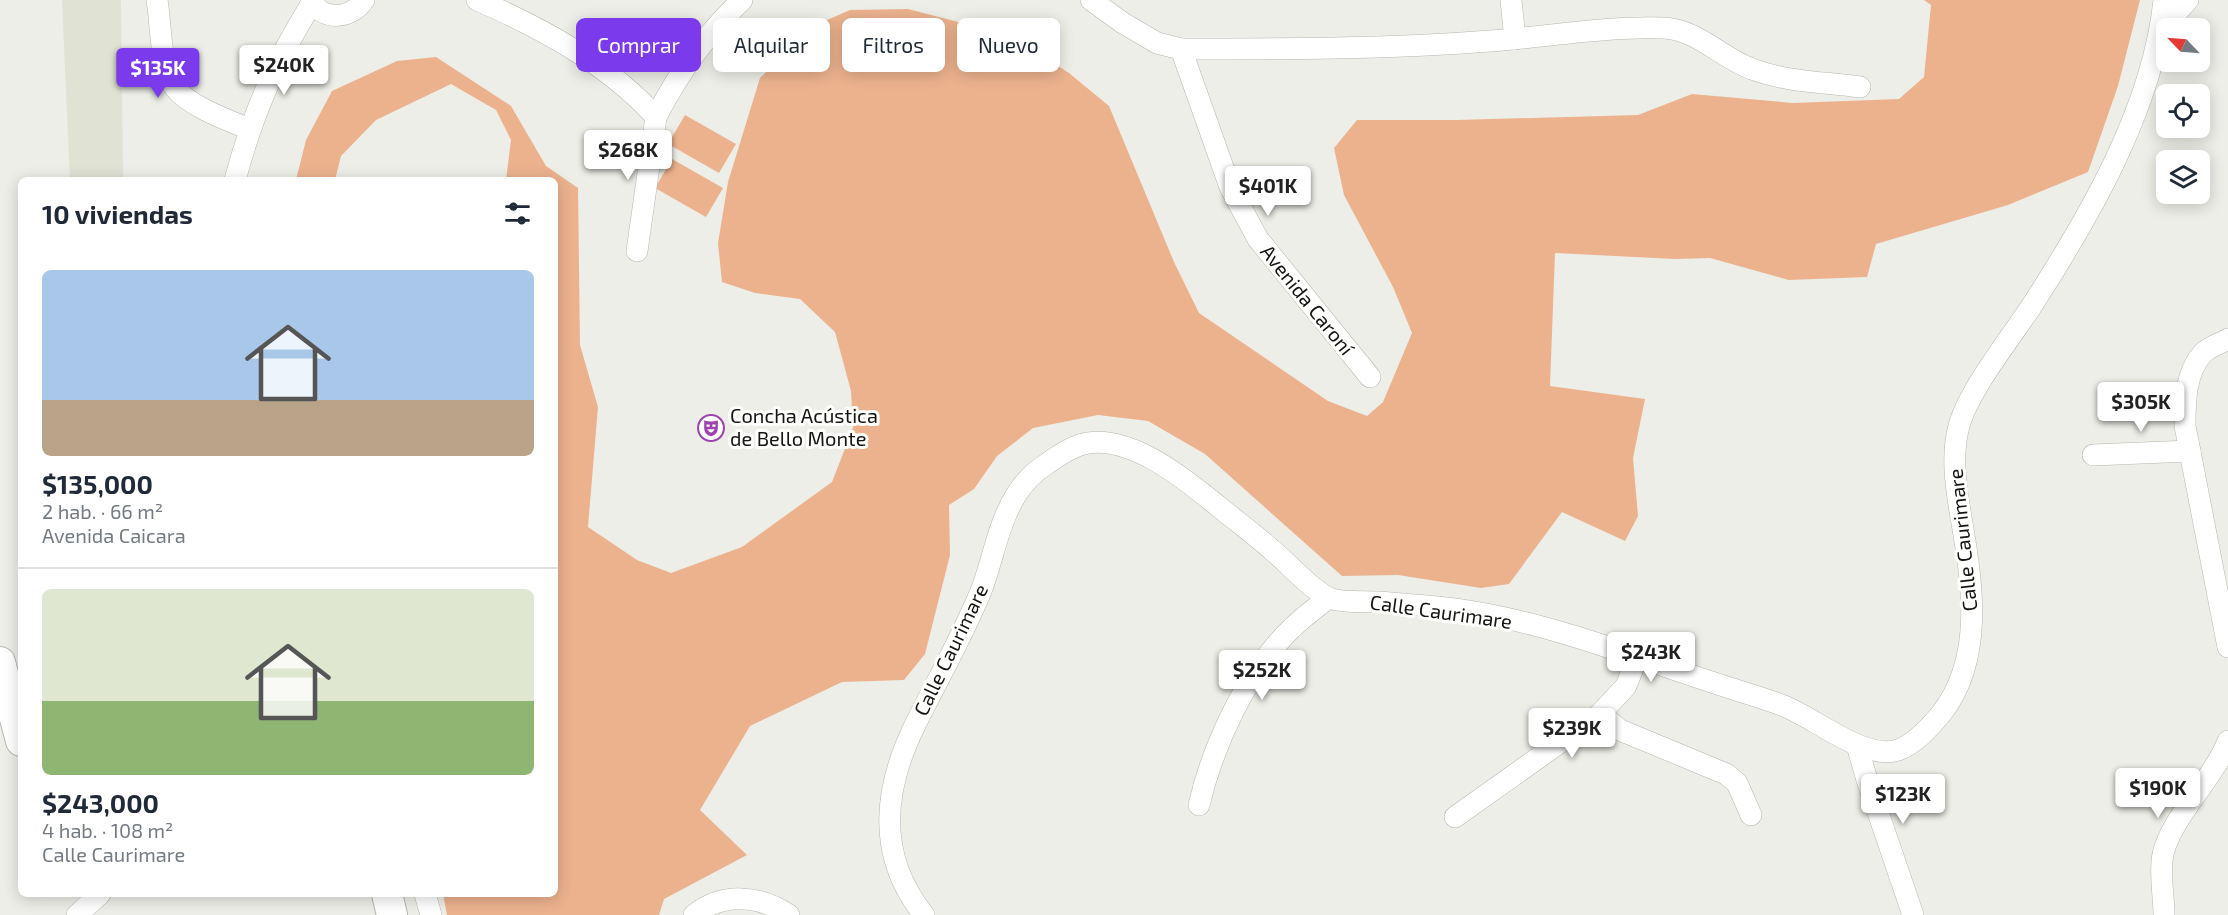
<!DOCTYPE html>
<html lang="es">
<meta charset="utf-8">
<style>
body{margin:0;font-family:"Exo 2",sans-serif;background:#f2f2f3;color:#1f2937;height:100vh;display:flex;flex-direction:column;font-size:22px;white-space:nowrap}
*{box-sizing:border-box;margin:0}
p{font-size:20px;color:#747a83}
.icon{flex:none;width:33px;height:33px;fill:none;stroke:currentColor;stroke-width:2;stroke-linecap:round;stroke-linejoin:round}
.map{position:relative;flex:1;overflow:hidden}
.panel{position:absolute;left:18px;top:177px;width:540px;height:720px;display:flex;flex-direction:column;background:#fff;border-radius:9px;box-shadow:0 3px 15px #0003}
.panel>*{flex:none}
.top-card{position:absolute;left:576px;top:18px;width:570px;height:54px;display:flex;gap:12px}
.needle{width:39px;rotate:295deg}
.controls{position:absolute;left:2156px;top:18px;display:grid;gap:12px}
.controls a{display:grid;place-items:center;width:54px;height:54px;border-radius:9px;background:#fff;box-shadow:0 3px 15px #0003;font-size:30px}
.price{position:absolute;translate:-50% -51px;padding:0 14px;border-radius:6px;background:#fff;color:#222;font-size:20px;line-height:39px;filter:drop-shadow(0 2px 3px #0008)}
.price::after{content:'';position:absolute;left:50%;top:36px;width:18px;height:14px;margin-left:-9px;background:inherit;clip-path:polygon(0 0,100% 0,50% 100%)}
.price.active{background:#7c3aed;color:#fff}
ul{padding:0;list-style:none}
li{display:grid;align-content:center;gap:12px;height:318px;padding:0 24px}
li+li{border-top:2px solid #e0e1e3}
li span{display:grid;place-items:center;height:186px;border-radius:9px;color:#555}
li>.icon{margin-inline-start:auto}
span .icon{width:108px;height:108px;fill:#fffc;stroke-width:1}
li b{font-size:26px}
h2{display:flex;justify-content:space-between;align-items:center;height:72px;padding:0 24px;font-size:26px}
.tag{padding:0 21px;border-radius:9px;background:#fff;box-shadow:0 3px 15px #0003;font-size:21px;line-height:54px}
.tag.active{background:#7c3aed;color:#fff}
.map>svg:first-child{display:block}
.built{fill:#e0e2d4}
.green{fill:#ecb28e}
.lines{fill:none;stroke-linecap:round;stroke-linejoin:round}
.street-casing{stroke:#b6b7b0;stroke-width:22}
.secondary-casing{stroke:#b6b7b0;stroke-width:32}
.street{stroke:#fff;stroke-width:21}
.secondary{stroke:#fff;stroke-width:30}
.labels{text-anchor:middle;stroke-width:6;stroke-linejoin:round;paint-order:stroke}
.street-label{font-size:20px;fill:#141512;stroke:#fffffe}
.poi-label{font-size:20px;fill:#141512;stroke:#fffffe;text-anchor:start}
</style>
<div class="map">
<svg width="2228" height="915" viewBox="0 0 2228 915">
<rect width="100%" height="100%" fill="#edeee7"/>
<!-- built -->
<path class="built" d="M62 0H121L123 180H70Z"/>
<!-- green -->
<g class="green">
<path d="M1924 0H2140L2118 86 2088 172 2008 205 1876 244 1867 277 1789 280 1710 258 1675 259 1555 253 1550 386 1645 399 1633 458 1638 516 1625 541 1562 512 1509 584 1481 588 1398 575 1342 576 1205 454 1148 421 1098 415 1033 428 997 456 974 489 949 505 950 555 925 654 904 680 842 682 750 726 700 810 747 855 664 899 659 915H447L443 894H555V180H506L511 140 496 110 451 84 376 120 341 156 335 180H296L306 140 332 91 397 61 436 57 511 106 546 166 578 188 580 345 598 407 588 527 637 560 671 573 742 547 832 482 853 428 851 391 835 332 800 299 755 293 722 282 718 243 728 182 760 78 811 27 850 10 908 9 1012 36 1069 73 1109 106 1174 262 1199 313 1328 401 1367 416 1383 402 1412 333 1393 287 1344 195 1334 148 1357 120H1457L1638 115 1692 94 1793 103 1899 99 1924 77 1931 5Z"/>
<path d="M685 115 736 144 719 173 668 144Z"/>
<path d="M672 159 723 188 706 217 655 188Z"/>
</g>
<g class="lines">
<defs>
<g id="street">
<path d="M157 0C161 23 160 69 175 88 189 106 227 120 249 129"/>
<path d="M311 0C323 22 351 19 364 0"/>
<path d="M477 0C542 28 608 64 656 117 679 72 706 34 742 0"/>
<path d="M1091 0 1123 23 1157 43 1181 49C1284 49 1387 49 1490 41 1547 37 1605 26 1663 28 1697 29 1721 58 1752 69 1786 82 1825 82 1860 87"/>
<path d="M1511 0 1515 39"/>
<path d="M2161 30 2188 0"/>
<path d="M1181 49 1230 187 1258 239 1370 377"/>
<path d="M235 180C253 113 275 62 312 3"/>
<path d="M637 251 656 117"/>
<path d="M2228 339C2221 343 2209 347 2203 353 2185 373 2185 402 2185 426L2228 647"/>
<path d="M2093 455 2190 451"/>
<path d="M1600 714 1620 730 1726 774 1737 783 1751 815"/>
<path d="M1857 745 1867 780 1913 915"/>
<path d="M1199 805C1213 745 1247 671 1292 628 1303 617 1316 608 1328 598"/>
<path d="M1455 817 1600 714 1626 686 1637 658"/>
<path d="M425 894 431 915"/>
<path d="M77 915 100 894"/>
<path d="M694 915C723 892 759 895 789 915"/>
<path d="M924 915C876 855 883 789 916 723 938 679 962 637 981 591 993 560 998 524 1016 495 1024 482 1035 471 1048 463 1059 455 1074 445 1088 443 1133 436 1186 480 1218 506 1236 521 1254 534 1271 549 1287 562 1315 594 1332 599 1346 603 1364 601 1378 602 1415 605 1454 607 1491 615 1572 631 1651 663 1730 688 1748 694 1766 699 1784 706 1815 718 1865 761 1898 750 1915 744 1930 727 1941 714 1985 658 1972 582 1961 517 1956 488 1951 455 1959 426 1968 392 2008 341 2029 310 2088 219 2153 109 2164 0"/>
<path d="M2164 915C2164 895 2159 874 2163 854 2171 818 2214 778 2228 741"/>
</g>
<g id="secondary">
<path d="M0 662 21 741"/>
<path d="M387 894 392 915"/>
</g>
</defs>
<!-- street casing -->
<use href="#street" class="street-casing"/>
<!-- secondary casing -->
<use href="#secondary" class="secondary-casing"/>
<!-- street -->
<use href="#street" class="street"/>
<!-- secondary -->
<use href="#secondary" class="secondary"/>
</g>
<!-- icons -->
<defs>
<symbol id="theatre-ring" viewBox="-11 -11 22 22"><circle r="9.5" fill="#fffffe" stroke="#9d43ae" stroke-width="1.5"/><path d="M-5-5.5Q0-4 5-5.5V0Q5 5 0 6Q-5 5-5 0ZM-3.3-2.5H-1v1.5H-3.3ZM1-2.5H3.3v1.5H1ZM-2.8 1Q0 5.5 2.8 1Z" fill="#9d43ae"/></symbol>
</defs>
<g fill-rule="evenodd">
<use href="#theatre-ring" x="696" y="413" width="30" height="30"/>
</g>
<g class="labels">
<!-- street labels -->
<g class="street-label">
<text transform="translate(1307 300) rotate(51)" y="7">Avenida Caroní</text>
<text transform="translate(1963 540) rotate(-96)" y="7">Calle Caurimare</text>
<text transform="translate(1441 612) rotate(8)" y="7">Calle Caurimare</text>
<text transform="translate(951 650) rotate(-64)" y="7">Calle Caurimare</text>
</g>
<!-- poi labels -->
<g class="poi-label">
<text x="730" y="423">Concha Acústica<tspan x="730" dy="23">de Bello Monte</tspan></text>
</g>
</g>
</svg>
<div class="controls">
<a><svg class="needle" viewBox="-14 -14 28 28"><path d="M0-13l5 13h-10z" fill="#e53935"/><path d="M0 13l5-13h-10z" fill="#747a83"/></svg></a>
<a><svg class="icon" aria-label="locate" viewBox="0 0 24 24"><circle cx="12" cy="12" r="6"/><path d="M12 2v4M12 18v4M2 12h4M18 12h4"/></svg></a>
<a><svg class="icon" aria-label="layers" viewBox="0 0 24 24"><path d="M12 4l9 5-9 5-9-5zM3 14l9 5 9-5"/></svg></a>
</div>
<b class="price" style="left:284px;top:96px">$240K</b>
<b class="price active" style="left:158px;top:99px">$135K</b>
<b class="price" style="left:628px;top:181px">$268K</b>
<b class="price" style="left:1268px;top:217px">$401K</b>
<b class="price" style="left:2141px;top:433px">$305K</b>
<b class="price" style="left:1651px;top:683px">$243K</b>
<b class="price" style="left:1262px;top:701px">$252K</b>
<b class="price" style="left:1572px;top:759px">$239K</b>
<b class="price" style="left:2158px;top:819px">$190K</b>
<b class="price" style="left:1903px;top:825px">$123K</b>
<div class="top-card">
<a class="tag active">Comprar</a>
<a class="tag">Alquilar</a>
<a class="tag">Filtros</a>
<a class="tag">Nuevo</a>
</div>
<section class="panel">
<h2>10 viviendas<svg class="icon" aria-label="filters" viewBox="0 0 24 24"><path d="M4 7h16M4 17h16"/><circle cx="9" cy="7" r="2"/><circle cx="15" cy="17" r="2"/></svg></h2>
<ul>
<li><span style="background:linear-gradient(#a9c7e8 70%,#b9a48a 0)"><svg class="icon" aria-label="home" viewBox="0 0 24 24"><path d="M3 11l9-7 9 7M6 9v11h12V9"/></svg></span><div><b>$135,000</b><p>2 hab. · 66 m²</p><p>Avenida Caicara</p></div></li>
<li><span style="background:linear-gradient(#dfe7d0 60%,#8fb573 0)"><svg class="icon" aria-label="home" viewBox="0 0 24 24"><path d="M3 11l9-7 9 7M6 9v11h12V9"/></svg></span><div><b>$243,000</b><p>4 hab. · 108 m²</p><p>Calle Caurimare</p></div></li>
</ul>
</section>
</div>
